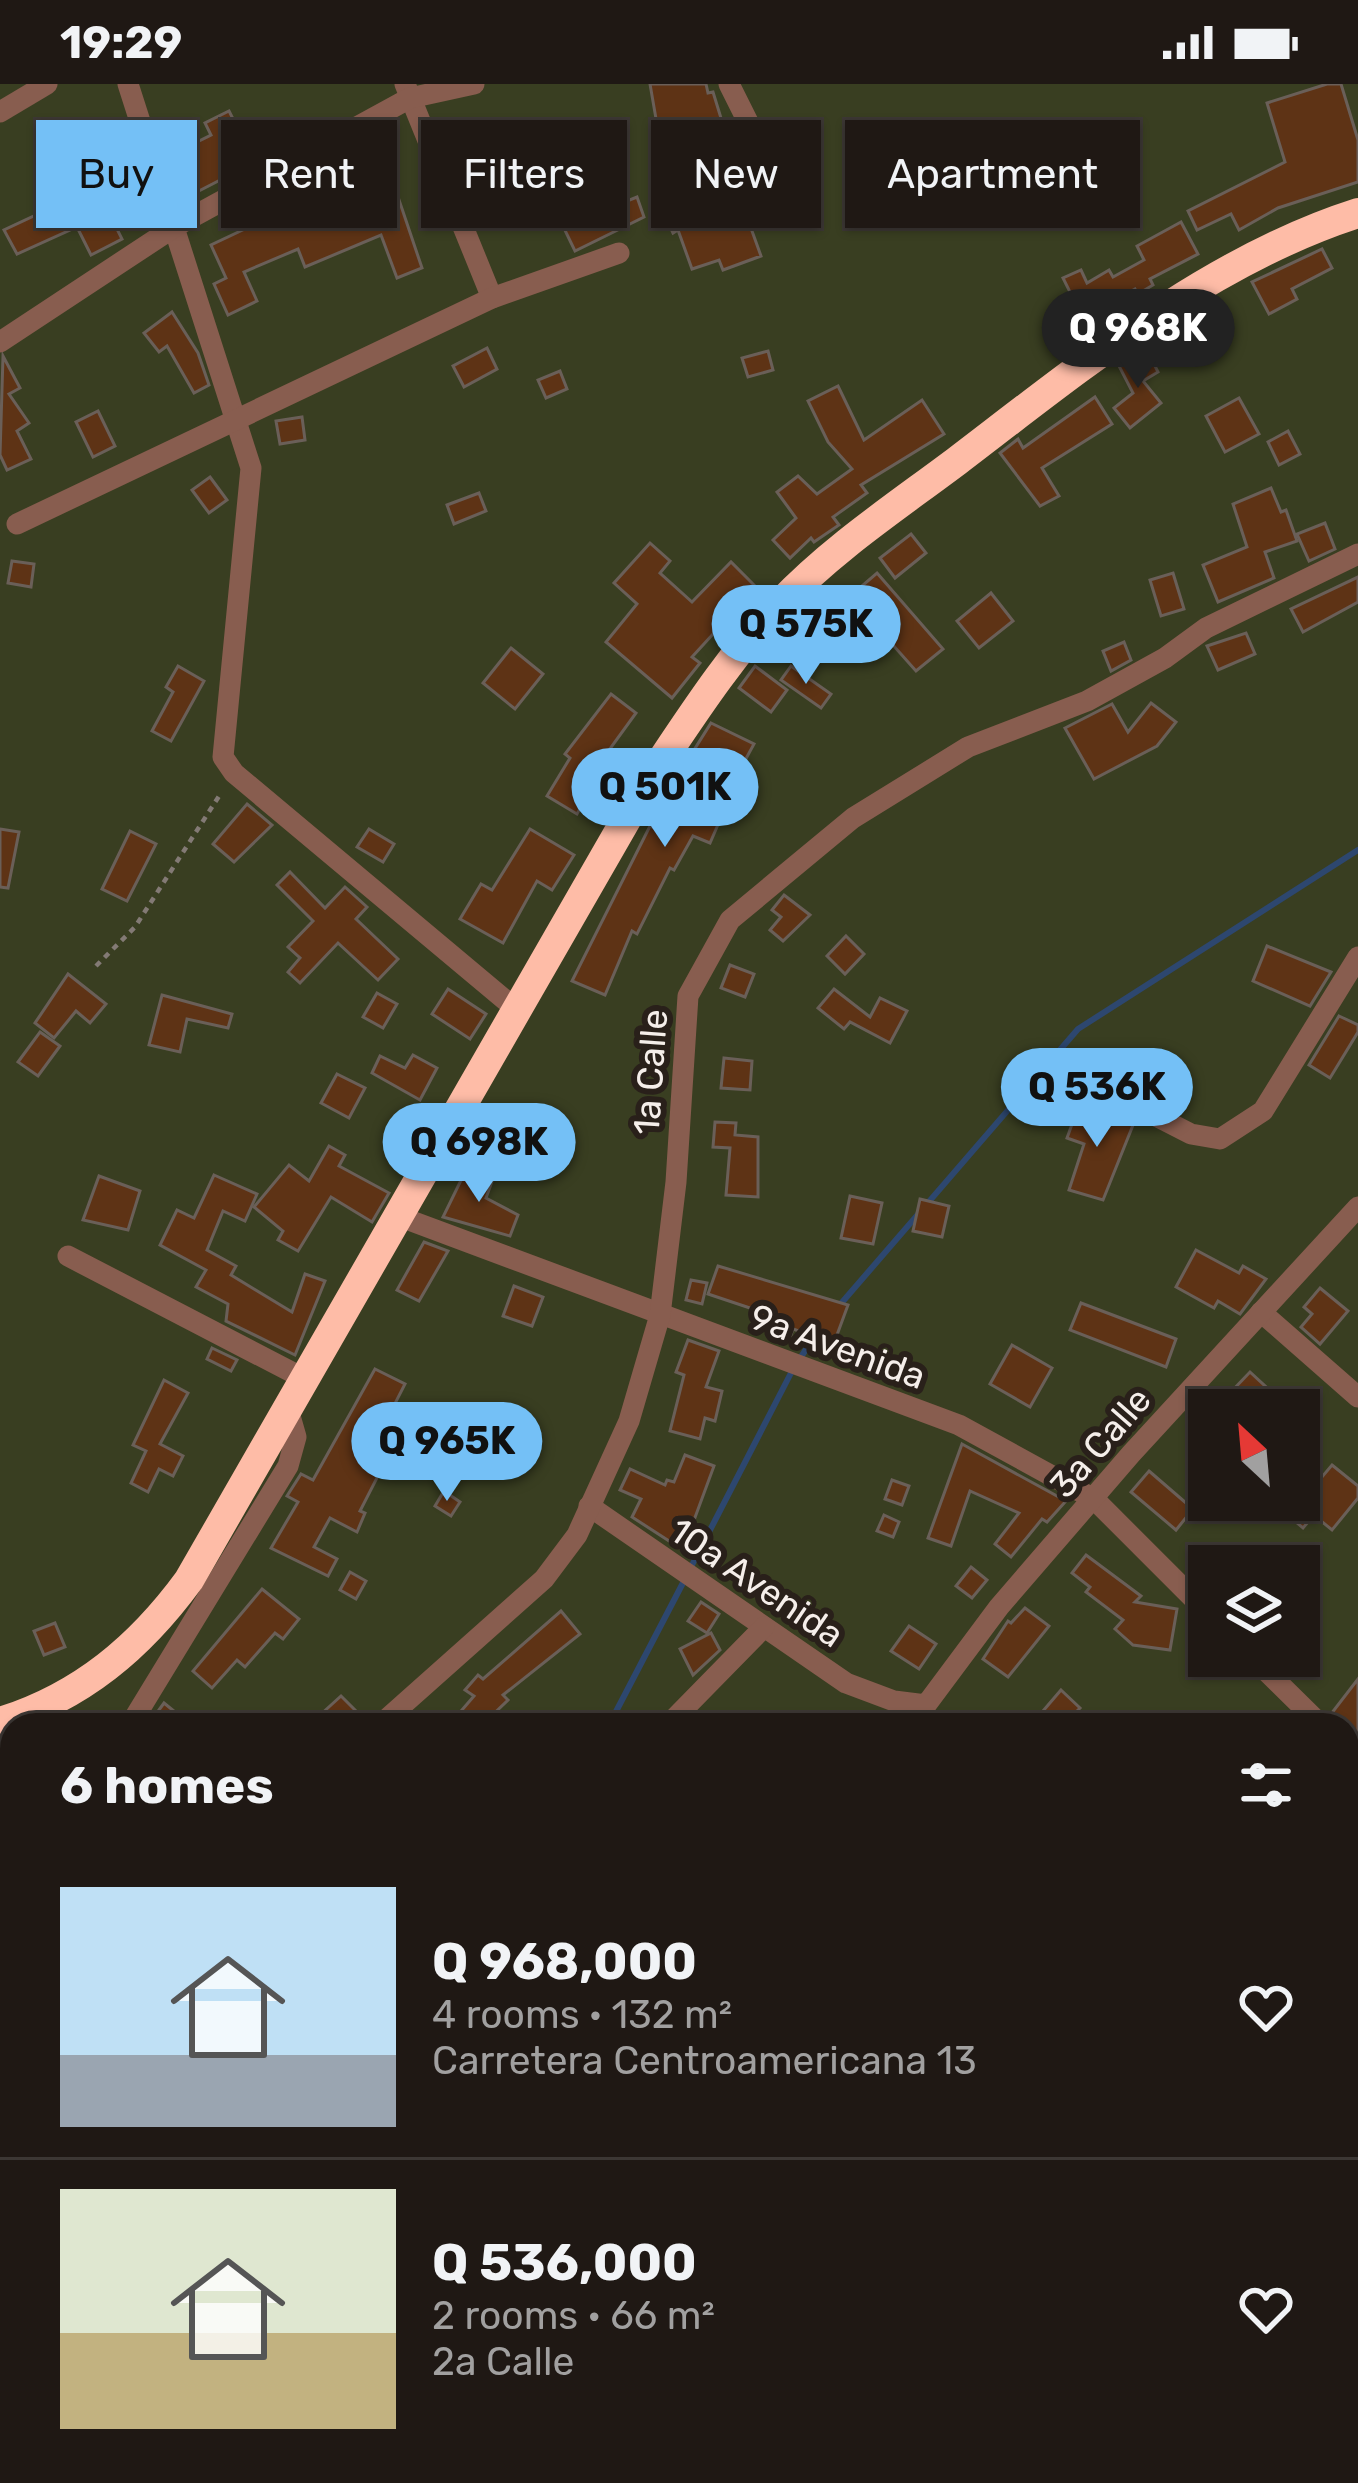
<!DOCTYPE html>
<meta charset="utf-8">
<style>
body{margin:0;font-family:Rubik,sans-serif;background:#27211d;color:#f1f3f6;height:100vh;display:flex;flex-direction:column;font-size:45px;white-space:nowrap}
*{box-sizing:border-box;margin:0}
p{font-size:39px;color:#a1a0a0}
.icon{flex:none;width:66px;height:66px;fill:none;stroke:currentColor;stroke-width:2;stroke-linecap:round;stroke-linejoin:round}
.map{position:relative;flex:1;overflow:hidden}
.drawer{position:absolute;left:0px;top:1629px;width:1359px;height:771px;display:flex;flex-direction:column;background:#1f1814;border-radius:36px 36px 0 0;box-shadow:0 3px 9px #0004,0 0 0 3px #3c3734}
.drawer>*{flex:none}
.top-card{position:absolute;left:36px;top:36px;width:1287px;height:108px;display:flex;gap:24px}
.needle{width:78px;rotate:334deg}
.fabs{position:absolute;left:1188px;top:1305px;display:grid;gap:24px}
.fabs a{display:grid;place-items:center;width:132px;height:132px;border-radius:0px;background:#1f1814;box-shadow:0 3px 9px #0004,0 0 0 3px #3c3734;font-size:60px}
.price{position:absolute;translate:-50% -102px;padding:0 27px;border-radius:42px;background:#74c0f6;color:#111;font-size:39px;line-height:78px;filter:drop-shadow(0 3px 6px #0008)}
.price::after{content:'';position:absolute;left:50%;top:72px;width:36px;height:27px;margin-left:-18px;background:inherit;clip-path:polygon(0 0,100% 0,50% 100%)}
.price.selected{background:#222;color:#fff}
ul{padding:0;list-style:none}
li{display:flex;align-items:center;gap:36px;height:300px;padding:0 60px}
li+li{border-top:3px solid #3c3734}
li span{display:grid;place-items:center;flex:none;width:336px;height:240px;border-radius:0px;color:#555}
li>.icon{margin-inline-start:auto}
span .icon{width:144px;height:144px;fill:#fffc;stroke-width:1}
li b{font-size:51px}
h2{display:flex;justify-content:space-between;align-items:center;height:144px;padding:0 60px;font-size:51px}
.tag{padding:0 42px;border-radius:0px;background:#1f1814;box-shadow:0 3px 9px #0004,0 0 0 3px #3c3734;font-size:42px;line-height:108px}
.tag.selected{background:#74c0f6;color:#111}
.status{display:flex;justify-content:space-between;align-items:center;height:84px;padding:0 60px;background:#1f1814;direction:ltr}
.status svg{height:33px;fill:currentColor}
.map>svg:first-child{display:block}
.green{fill:#393e21;fill-rule:evenodd}
.lines{fill:none;stroke-linecap:round;stroke-linejoin:round}
.stream{stroke:#2d476f;stroke-width:6}
.building{fill:#5e3315;stroke:#6a5f58;stroke-width:3}
.path{stroke:#837a75;stroke-width:4.5;stroke-dasharray:6 6;stroke-linecap:butt}
.minor{stroke:#885d4f;stroke-width:21}
.highway{stroke:#febca7;stroke-width:30}
.labels{text-anchor:middle;stroke-width:12;stroke-linejoin:round;paint-order:stroke}
.street-label{font-size:36px;fill:#f5eeea;stroke:#29201a}
</style>
<div class="status"><b>19:29</b><svg viewBox="0 0 49 12"><path d="M0 12V9h3v3zM5 12V6h3v6zM10 12V3h3v9zM15 12V0h3v12zM26 1h20v11H26zM47 4h2v5h-2z"/></svg></div>
<div class="map">
<svg width="1358" height="2399" viewBox="0 0 1358 2399">
<rect width="100%" height="100%" fill="#29201a"/>
<!-- green -->
<path class="green" d="M0 0H1358V2399H0ZM1209 1326H1299V1416H1209ZM1209 1482H1299V1572H1209ZM12 1641H1347V2388H12Z"/>
<g class="lines">
<!-- stream -->
<g class="stream">
<path d="M838 1223 1078 945 1358 766"/>
<path d="M799 1276 818 1247"/>
<path d="M691 1483 792 1287"/>
<path d="M609 1641 685 1495"/>
<path d="M0 2393 12 2373"/>
</g>
</g>
<!-- building -->
<g class="building">
<path d="M650 0H706L708 9 713 8 732 70 725 72 761 172 723 186 719 176 692 185 678 146 673 149 658 116 677 108 660 58Z"/>
<path d="M1327 0H1341L1358 56V98L1278 124 1239 146 1231 130 1197 146 1188 127 1285 78 1267 19Z"/>
<path d="M229 27 255 78 191 111 171 71 211 51 205 39Z"/>
<path d="M88 42 99 66 62 83 51 59Z"/>
<path d="M475 81 486 107 468 115 457 89Z"/>
<path d="M123 91 138 123 112 135 122 155 91 171 77 143 17 170 4 146 36 131 39 137Z"/>
<path d="M395 104 422 184 397 194 381 151 305 183 298 165 244 188 257 217 228 231 214 200 226 194 211 161 251 142 243 122 261 113 270 136 328 112 334 127Z"/>
<path d="M1114 106 1124 123 1101 136 1091 119Z"/>
<path d="M637 113 644 133 575 167 559 134 583 123 587 133Z"/>
<path d="M1181 138 1198 170 1150 195 1153 201 1138 210 1135 205 1090 230 1094 237 1070 248 1058 222 1073 214 1063 194 1081 186 1087 199 1109 186 1113 193 1144 176 1137 162Z"/>
<path d="M1322 165 1332 184 1292 205 1297 215 1269 230 1252 198Z"/>
<path d="M172 228 198 269 209 301 194 309 167 262 159 268 144 249Z"/>
<path d="M487 264 497 285 464 303 453 282Z"/>
<path d="M768 267 773 286 748 293 742 274Z"/>
<path d="M3 272 20 304 9 310 29 339 17 347 31 375 7 386 0 371Z"/>
<path d="M1150 272 1158 288 1143 297 1161 319 1130 344 1114 324 1133 309 1118 280 1126 275 1131 281Z"/>
<path d="M560 287 567 305 546 314 538 296Z"/>
<path d="M838 302 864 356 922 316 944 350 861 401 867 409 833 433 839 441 814 458 811 454 790 474 773 456 796 434 777 408 798 392 817 410 852 385 828 358 808 317Z"/>
<path d="M1095 313 1112 340 1042 384 1059 412 1040 422 1000 369 1018 355 1023 364Z"/>
<path d="M1239 314 1259 350 1225 368 1206 332Z"/>
<path d="M98 327 115 362 93 373 76 338Z"/>
<path d="M302 333 305 356 280 360 276 337Z"/>
<path d="M1288 347 1300 370 1279 381 1268 358Z"/>
<path d="M210 393 227 416 209 429 192 406Z"/>
<path d="M1271 404 1281 428 1286 426 1297 457 1265 468 1274 494 1218 518 1203 481 1247 463 1233 420Z"/>
<path d="M479 409 486 427 454 440 447 421Z"/>
<path d="M1325 439 1335 465 1309 477 1297 450Z"/>
<path d="M911 450 926 469 895 494 880 474Z"/>
<path d="M650 459 670 477 660 489 692 518 731 478 756 503 692 573 700 579 672 614 606 558 637 520 614 499Z"/>
<path d="M12 477 34 480 31 503 8 499Z"/>
<path d="M877 489 943 565 916 587 885 552 867 568 828 522 843 509 848 514Z"/>
<path d="M1173 489 1184 525 1161 532 1150 496Z"/>
<path d="M1358 493V518L1303 548 1291 525Z"/>
<path d="M991 509 1013 537 979 564 957 537Z"/>
<path d="M1246 549 1255 570 1218 586 1207 562Z"/>
<path d="M1124 558 1131 576 1111 587 1103 567Z"/>
<path d="M511 564 543 590 515 625 483 599Z"/>
<path d="M178 582 204 597 171 657 152 647 173 608 166 603Z"/>
<path d="M755 582 787 606 771 628 739 604Z"/>
<path d="M791 582 831 610 821 624 781 596Z"/>
<path d="M611 610 636 629 580 706 588 711 577 730 547 712 570 674 565 670Z"/>
<path d="M1151 619 1176 638 1157 662 1094 695 1065 644 1112 620 1128 648Z"/>
<path d="M711 639 754 660 714 733 720 736 710 759 693 752 674 786 670 784 637 850 632 847 605 911 572 897 650 742 664 749 686 697 677 693Z"/>
<path d="M247 720 272 741 234 778 213 760Z"/>
<path d="M0 745 19 748 8 804 0 803Z"/>
<path d="M369 745 394 760 383 778 357 763Z"/>
<path d="M530 745 574 771 552 806 537 797 503 859 460 835 481 800 492 806Z"/>
<path d="M130 747 156 760 127 817 102 805Z"/>
<path d="M290 788 325 824 345 803 367 823 356 835 398 875 378 896 338 859 300 899 288 888 300 874 288 863 313 837 277 801Z"/>
<path d="M784 811 810 831 783 857 770 846 781 833 772 826Z"/>
<path d="M846 852 864 870 845 890 827 872Z"/>
<path d="M1267 862 1331 888 1310 922 1253 897Z"/>
<path d="M730 881 754 890 745 913 721 904Z"/>
<path d="M68 890 106 920 90 939 76 927 54 954 35 939Z"/>
<path d="M448 905 486 930 470 955 432 930Z"/>
<path d="M834 905 870 933 880 914 907 927 890 959 850 938 844 945 818 924Z"/>
<path d="M377 909 397 920 383 944 363 933Z"/>
<path d="M162 911 232 930 228 944 187 935 180 968 149 961Z"/>
<path d="M1339 932 1358 941V948L1330 994 1309 981Z"/>
<path d="M40 948 60 962 38 992 18 978Z"/>
<path d="M413 971 437 984 420 1016 372 989 380 972 405 984Z"/>
<path d="M724 974 752 977 750 1006 721 1004Z"/>
<path d="M337 990 365 1004 349 1034 321 1019Z"/>
<path d="M1079 1021 1133 1041 1103 1116 1069 1106 1084 1060 1067 1054Z"/>
<path d="M715 1038 736 1039 735 1051 758 1053V1113L726 1111 730 1064 713 1063Z"/>
<path d="M329 1062 345 1071 339 1082 389 1109 372 1138 331 1113 298 1167 278 1156 283 1147 254 1123 289 1081 309 1097Z"/>
<path d="M468 1082 494 1092 486 1114 518 1131 510 1152 443 1133Z"/>
<path d="M214 1091 257 1110 245 1137 223 1127 207 1166 236 1182 231 1191 292 1228 305 1190 325 1197 295 1271 226 1237 228 1220 196 1203 206 1186 160 1161 177 1126 194 1134Z"/>
<path d="M99 1092 140 1107 128 1146 83 1136Z"/>
<path d="M850 1112 882 1119 873 1160 841 1154Z"/>
<path d="M920 1115 949 1122 942 1153 913 1147Z"/>
<path d="M424 1158 448 1167 419 1217 397 1206Z"/>
<path d="M1196 1166 1239 1189 1243 1182 1266 1195 1240 1230 1218 1217 1214 1224 1176 1203Z"/>
<path d="M718 1182 848 1221 834 1259 793 1245 791 1251 758 1241 762 1228 708 1210Z"/>
<path d="M691 1196 707 1199 702 1220 686 1216Z"/>
<path d="M514 1202 543 1213 532 1242 503 1232Z"/>
<path d="M1320 1204 1348 1227 1320 1260 1301 1243 1312 1230 1304 1223Z"/>
<path d="M1081 1219 1176 1255 1166 1283 1070 1246Z"/>
<path d="M688 1256 719 1267 706 1303 722 1307 715 1337 705 1334 700 1355 670 1347 684 1291 676 1288Z"/>
<path d="M1012 1261 1052 1284 1030 1323 990 1300Z"/>
<path d="M212 1264 237 1276 231 1287 207 1275Z"/>
<path d="M375 1285 405 1300 385 1339 401 1347 360 1427 365 1429 357 1448 330 1434 314 1463 337 1475 328 1492 271 1464 298 1418 287 1412 301 1390 313 1396Z"/>
<path d="M1250 1288 1277 1313 1265 1326H1251L1231 1308Z"/>
<path d="M164 1296 188 1309 160 1360 183 1372 173 1392 159 1385 148 1408 131 1399 146 1367 133 1361Z"/>
<path d="M962 1360 1066 1417 1047 1438 1042 1435 1011 1473 995 1460 1019 1429 970 1407 951 1462 928 1454Z"/>
<path d="M685 1371 714 1382 683 1466 632 1433 641 1415 620 1406 630 1385 665 1401 667 1396 674 1398Z"/>
<path d="M1332 1381 1358 1402V1414L1332 1446 1314 1431 1303 1444 1289 1432Z"/>
<path d="M1149 1387 1193 1425 1176 1446 1131 1408Z"/>
<path d="M892 1396 909 1402 902 1421 885 1415Z"/>
<path d="M444 1407 460 1418 451 1432 435 1422Z"/>
<path d="M884 1431 899 1438 893 1453 877 1447Z"/>
<path d="M1086 1471 1141 1512 1135 1518 1177 1525 1170 1566 1133 1561 1115 1545 1123 1536 1086 1508 1090 1503 1072 1489Z"/>
<path d="M971 1483 987 1496 972 1514 956 1502Z"/>
<path d="M350 1488 366 1497 356 1515 340 1506Z"/>
<path d="M262 1505 299 1535 283 1555 275 1549 245 1583 237 1576 212 1604 193 1587Z"/>
<path d="M701 1518 719 1530 707 1549 688 1537Z"/>
<path d="M1025 1524 1049 1542 1008 1593 983 1575 1008 1537 1011 1539Z"/>
<path d="M561 1527 580 1550 503 1611 508 1616 482 1641H449L474 1612 465 1606 478 1591 483 1595Z"/>
<path d="M55 1539 65 1563 44 1571 34 1547Z"/>
<path d="M909 1542 936 1560 919 1585 891 1567Z"/>
<path d="M711 1549 720 1566 693 1591 680 1565Z"/>
<path d="M1358 1595V1652L1331 1630Z"/>
<path d="M1061 1606 1080 1624 1063 1641H1031Z"/>
<path d="M341 1612 366 1637 365 1641H328L319 1632Z"/>
<path d="M164 1619 191 1641H148Z"/>
</g>
<g class="lines">
<!-- path -->
<path class="path" d="M96 882 135 843 221 709"/>
<!-- minor -->
<g class="minor">
<path d="M128 0 251 384 223 673 234 689 517 926"/>
<path d="M405 0 492 214"/>
<path d="M729 0 791 124"/>
<path d="M0 28 47 0"/>
<path d="M0 258 176 142 410 14 474 0"/>
<path d="M17 440 492 214 619 169"/>
<path d="M1064 985 1191 1050 1220 1055 1263 1027 1358 873"/>
<path d="M398 1132 959 1341 1094 1415 1209 1530"/>
<path d="M68 1172 305 1295"/>
<path d="M1261 1228 1358 1313"/>
<path d="M589 1422 846 1599 894 1617 926 1621 999 1523 1131 1370 1358 1123"/>
<path d="M1251 1572 1321 1641"/>
<path d="M130 1641 288 1382 296 1353 288 1325"/>
<path d="M380 1641 544 1495 577 1451 629 1337 660 1231 676 1098 688 912 730 836 853 734 968 663 1087 617 1165 574 1206 544 1358 470"/>
<path d="M668 1641 764 1543"/>
<path d="M1347 1667 1358 1678"/>
<path d="M1347 1790 1358 1776"/>
<path d="M1347 1881 1358 1884"/>
<path d="M0 1995 12 1880"/>
<path d="M55 2399 69 2388"/>
<path d="M583 2399V2388"/>
</g>
<!-- highway -->
<path class="highway" d="M0 1638C81 1613 140 1563 189 1496L650 694C691 633 729 573 780 520 832 465 897 422 957 377 1079 284 1210 176 1358 129"/>
</g>
<g class="labels">
<!-- street labels -->
<g class="street-label">
<text transform="translate(650 988) rotate(-86)" y="13">1a Calle</text>
<text transform="translate(838 1262) rotate(20)" y="13">9a Avenida</text>
<text transform="translate(1100 1358) rotate(-49)" y="13">3a Calle</text>
<text transform="translate(757 1498) rotate(34)" y="13">10a Avenida</text>
</g>
</g>
</svg>
<div class="fabs">
<a><svg class="needle" viewBox="-14 -14 28 28"><path d="M0-13l5 13h-10z" fill="#e53935"/><path d="M0 13l5-13h-10z" fill="#a1a0a0"/></svg></a>
<a><svg class="icon" aria-label="layers" viewBox="0 0 24 24"><path d="M12 4l9 5-9 5-9-5zM3 14l9 5 9-5"/></svg></a>
</div>
<b class="price selected" style="left:1138px;top:307px">Q 968K</b>
<b class="price" style="left:806px;top:603px">Q 575K</b>
<b class="price" style="left:665px;top:766px">Q 501K</b>
<b class="price" style="left:1097px;top:1066px">Q 536K</b>
<b class="price" style="left:479px;top:1121px">Q 698K</b>
<b class="price" style="left:447px;top:1420px">Q 965K</b>
<div class="top-card">
<a class="tag selected">Buy</a>
<a class="tag">Rent</a>
<a class="tag">Filters</a>
<a class="tag">New</a>
<a class="tag">Apartment</a>
</div>
<section class="drawer">
<h2>6 homes<svg class="icon" aria-label="filters" viewBox="0 0 24 24"><path d="M4 7h16M4 17h16"/><circle cx="9" cy="7" r="2"/><circle cx="15" cy="17" r="2"/></svg></h2>
<ul>
<li><span style="background:linear-gradient(#bfe0f5 70%,#9aa5b1 0)"><svg class="icon" aria-label="home" viewBox="0 0 24 24"><path d="M3 11l9-7 9 7M6 9v11h12V9"/></svg></span><div><b>Q 968,000</b><p>4 rooms · 132 m²</p><p>Carretera Centroamericana 13</p></div><svg class="icon" aria-label="heart" viewBox="0 0 24 24"><path d="M12 20l-8-8c-3-5 5-10 8-4 3-6 11-1 8 4z"/></svg></li>
<li><span style="background:linear-gradient(#dfe7d0 60%,#c2b280 0)"><svg class="icon" aria-label="home" viewBox="0 0 24 24"><path d="M3 11l9-7 9 7M6 9v11h12V9"/></svg></span><div><b>Q 536,000</b><p>2 rooms · 66 m²</p><p>2a Calle</p></div><svg class="icon" aria-label="heart" viewBox="0 0 24 24"><path d="M12 20l-8-8c-3-5 5-10 8-4 3-6 11-1 8 4z"/></svg></li>
</ul>
</section>
</div>
